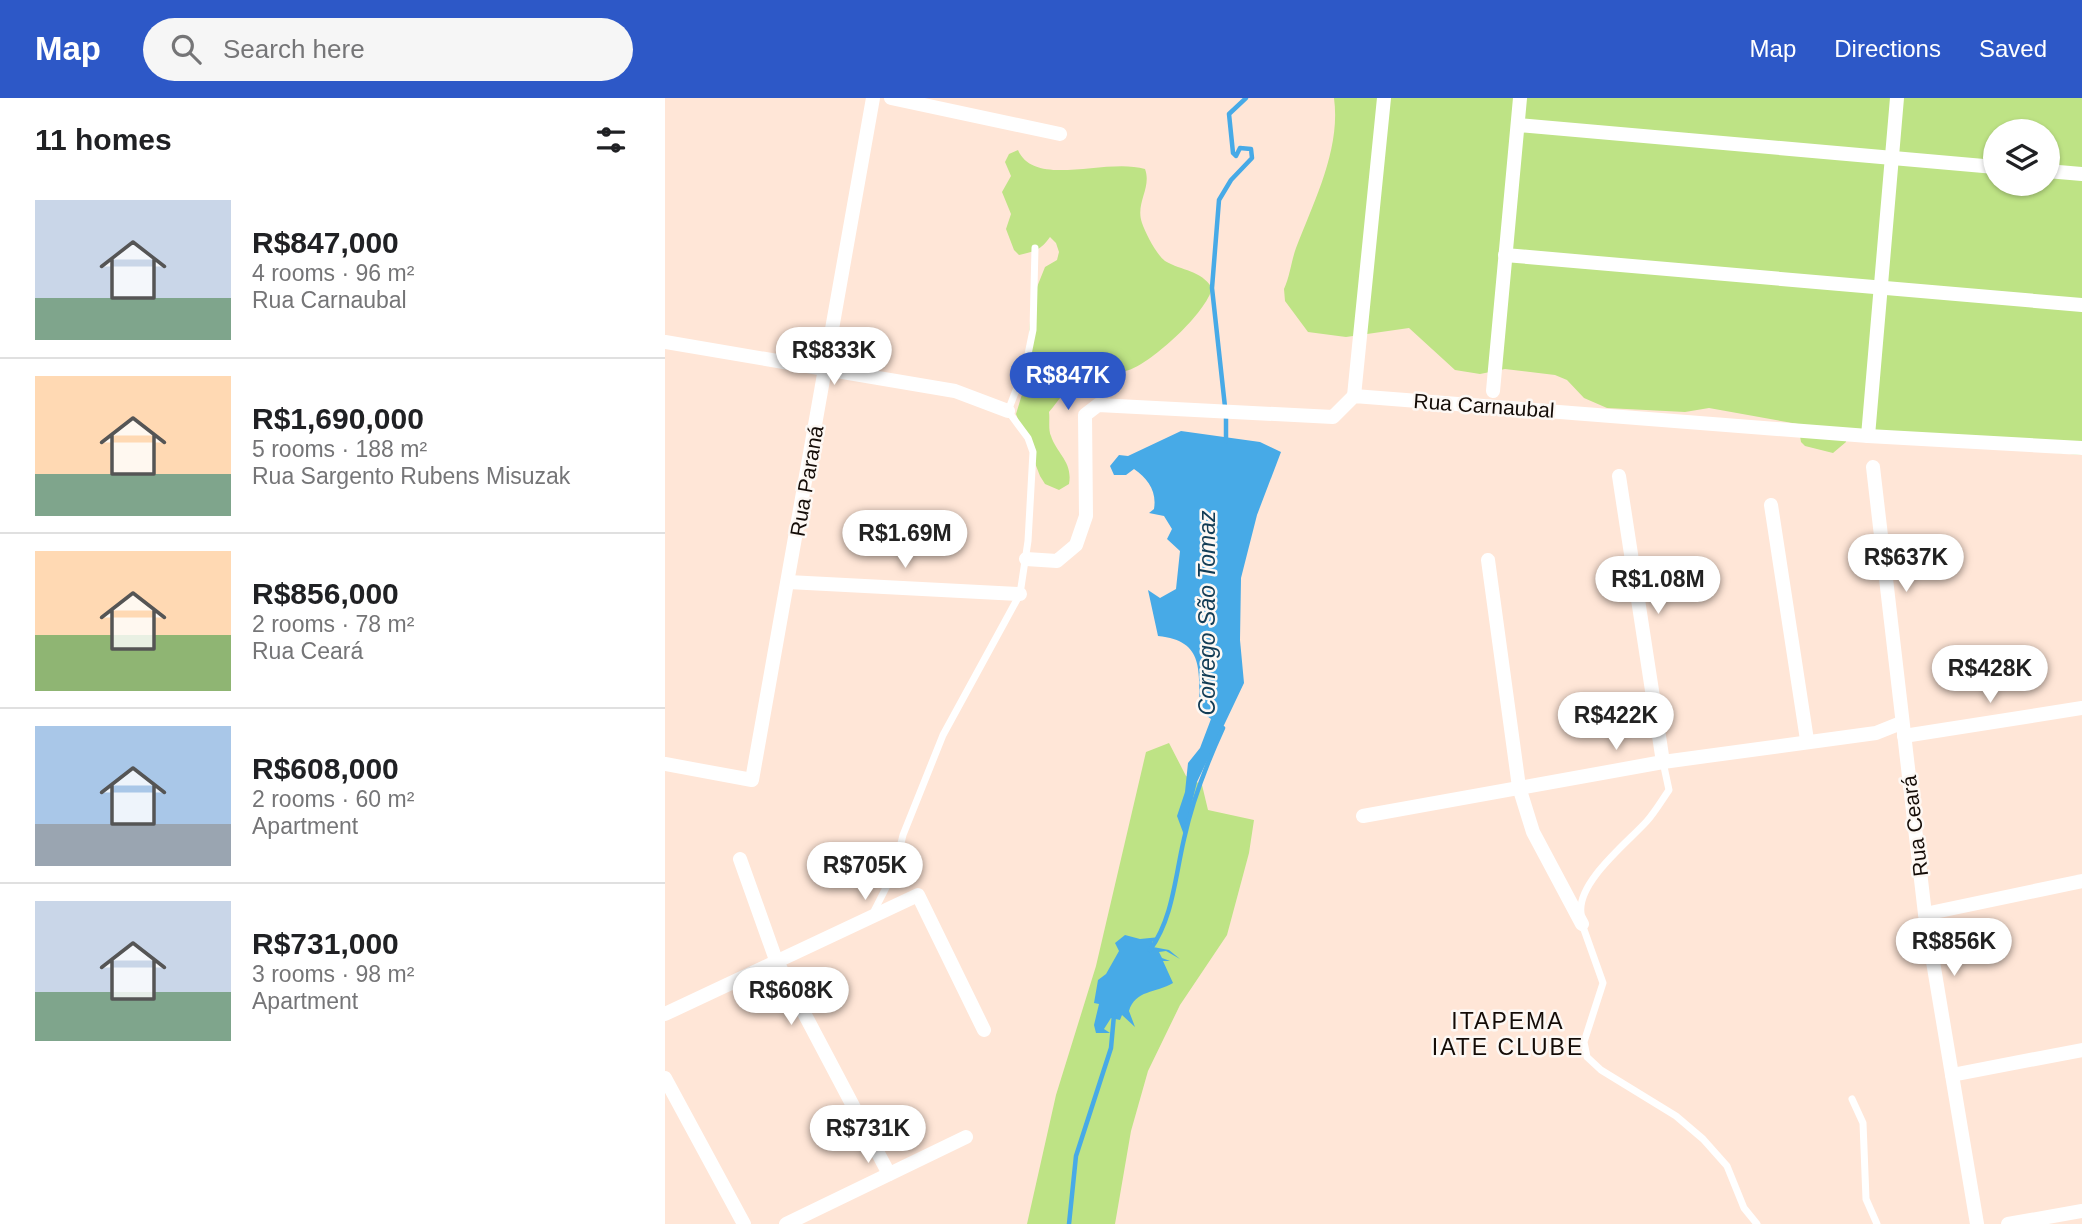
<!DOCTYPE html>
<meta charset="utf-8">
<style>
body{margin:0;font-family:Helvetica,sans-serif;background:#f6f6f6;color:#202124;height:100vh;display:flex;flex-direction:column;font-size:26px;white-space:nowrap}
*{box-sizing:border-box;margin:0}
p{font-size:23px;color:#757577}
.icon{flex:none;width:38px;height:38px;fill:none;stroke:currentColor;stroke-width:2;stroke-linecap:round;stroke-linejoin:round}
.map{position:relative;flex:1;overflow:hidden}
.panel{display:flex;flex-direction:column;background:#fff;width:665px}
.panel>*{flex:none}
.controls{position:absolute;left:1318px;top:21px;display:grid;gap:14px}
.controls a{display:grid;place-items:center;width:77px;height:77px;border-radius:50%;background:#fff;box-shadow:0 2px 5px #0004;font-size:35px}
.price{position:absolute;translate:-50% -60px;padding:0 16px;border-radius:24px;background:#fff;color:#222;font-size:23px;line-height:46px;filter:drop-shadow(0 2px 4px #0008)}
.price::after{content:'';position:absolute;left:50%;top:42px;width:21px;height:16px;margin-left:-10px;background:inherit;clip-path:polygon(0 0,100% 0,50% 100%)}
.price.current{background:#2d58c7;color:#fff}
ul{padding:0;list-style:none}
li{display:flex;align-items:center;gap:21px;height:175px;padding:0 35px}
li+li{border-top:2px solid #e0e0e0}
li span{display:grid;place-items:center;flex:none;width:196px;height:140px;border-radius:0px;color:#555}
li>.icon{margin-inline-start:auto}
span .icon{width:84px;height:84px;fill:#fffc;stroke-width:1}
li b{font-size:30px}
h2{display:flex;justify-content:space-between;align-items:center;height:84px;padding:0 35px;font-size:30px}
header{display:flex;align-items:center;gap:42px;box-sizing:border-box;height:98px;padding:0 35px;background:#2d58c7;color:#fff}
header strong{font-size:33px}
nav{display:flex;gap:38px;margin-inline-start:auto;font-size:24px}
.search{width:490px;height:63px;background:#f6f6f6;display:flex;align-items:center;gap:18px;box-sizing:border-box;padding:0 24px;border-radius:38px;color:#757577;font-size:26px}
main{display:flex;flex:1;min-height:0}
.map>svg:first-child{display:block}
.green{fill:#bee385;fill-rule:evenodd}
.water{fill:#47aae7}
.lines{fill:none;stroke-linecap:round;stroke-linejoin:round}
.stream{stroke:#47aae7;stroke-width:4.5}
.service{stroke:#fff;stroke-width:7}
.minor{stroke:#fff;stroke-width:14}
.labels{text-anchor:middle;stroke-width:5;stroke-linejoin:round;paint-order:stroke}
.street-label{font-size:21px;fill:#140c07;stroke:#fdf8f4}
.water-label{font-size:23px;font-style:italic;fill:#123c55;stroke:#fdf8f4}
.neighbourhood-label{font-size:23px;letter-spacing:2px;fill:#140c07;stroke:#fdf8f4}
</style>
<header>
<strong>Map</strong>
<div class="search"><svg class="icon" aria-label="search" viewBox="0 0 24 24"><circle cx="10" cy="10" r="6"/><path d="M15 15l6 6"/></svg>Search here</div>
<nav><a>Map</a><a>Directions</a><a>Saved</a></nav>
</header>
<main>
<section class="panel">
<h2>11 homes<svg class="icon" aria-label="filters" viewBox="0 0 24 24"><path d="M4 7h16M4 17h16"/><circle cx="9" cy="7" r="2"/><circle cx="15" cy="17" r="2"/></svg></h2>
<ul>
<li><span style="background:linear-gradient(#c9d6e8 70%,#7fa58c 0)"><svg class="icon" aria-label="home" viewBox="0 0 24 24"><path d="M3 11l9-7 9 7M6 9v11h12V9"/></svg></span><div><b>R$847,000</b><p>4 rooms · 96 m²</p><p>Rua Carnaubal</p></div></li>
<li><span style="background:linear-gradient(#ffd9b3 70%,#7fa58c 0)"><svg class="icon" aria-label="home" viewBox="0 0 24 24"><path d="M3 11l9-7 9 7M6 9v11h12V9"/></svg></span><div><b>R$1,690,000</b><p>5 rooms · 188 m²</p><p>Rua Sargento Rubens Misuzak</p></div></li>
<li><span style="background:linear-gradient(#ffd9b3 60%,#8fb573 0)"><svg class="icon" aria-label="home" viewBox="0 0 24 24"><path d="M3 11l9-7 9 7M6 9v11h12V9"/></svg></span><div><b>R$856,000</b><p>2 rooms · 78 m²</p><p>Rua Ceará</p></div></li>
<li><span style="background:linear-gradient(#a9c7e8 70%,#9aa5b1 0)"><svg class="icon" aria-label="home" viewBox="0 0 24 24"><path d="M3 11l9-7 9 7M6 9v11h12V9"/></svg></span><div><b>R$608,000</b><p>2 rooms · 60 m²</p><p>Apartment</p></div></li>
<li><span style="background:linear-gradient(#c9d6e8 65%,#7fa58c 0)"><svg class="icon" aria-label="home" viewBox="0 0 24 24"><path d="M3 11l9-7 9 7M6 9v11h12V9"/></svg></span><div><b>R$731,000</b><p>3 rooms · 98 m²</p><p>Apartment</p></div></li>
</ul>
</section>
<div class="map">
<svg width="1417" height="1126" viewBox="0 0 1417 1126">
<rect width="100%" height="100%" fill="#ffe6d7"/>
<!-- green -->
<g class="green">
<path d="M669 0H1417V357L1182 338 1181 344 1168 355 1140 348 1136 344 1133 326 1044 310 1020 314 942 310 919 300 902 282 890 277 840 271 815 276 790 272 744 230 681 239 643 234 620 203 619 191C625 178 626 164 631 150 649 103 676 51 669 0ZM1330 33H1382V86H1330Z"/>
<path d="M353 52C370 91 441 59 480 71 487 90 470 105 477 125 481 136 491 156 500 163 517 173 536 172 547 190 542 214 488 264 464 272 451 277 434 269 422 276 406 283 395 301 384 314 385 321 383 332 386 338 392 356 408 364 404 386L394 392 380 386 375 378 351 316 362 280 366 204 380 169 392 162 394 154 391 145 385 139C377 151 369 154 354 157L349 152 341 131 346 116 337 94 346 78 340 64 344 56Z"/>
<path d="M504 645 521 678 537 687 543 712 589 722 584 755 562 837 515 907 483 973 466 1033 450 1126H362L391 997 431 868 481 654Z"/>
</g>
<!-- water -->
<g class="water">
<path d="M516 333 595 344 616 354 592 417 576 480 575 542 579 585 532 684 519 737 512 718 520 694 523 665 535 650 546 621 535 613C533 573 541 543 493 538L483 492 495 500 511 491 515 453 502 441 507 431 499 418 484 415 489 411C492 393 483 381 469 371L461 377H449L445 368 454 357 463 358Z"/>
<path d="M460 837 475 841 495 839 487 844 488 849 504 852 515 861 501 853 494 854 497 860 505 863H498L508 885C491 895 470 892 464 913L470 929 457 917 455 922 446 920 439 931 445 935H431L429 927 434 906 429 905 433 882 441 876 454 853 450 845Z"/>
</g>
<g class="lines">
<!-- stream -->
<g class="stream">
<path d="M561 343V318L547 190 554 102 566 82 587 60 586 51 575 50 571 58 568 55 564 16 581 0"/>
<path d="M485 852C508 820 510 779 519 741 527 704 542 665 558 630"/>
<path d="M404 1126 411 1058 446 950 449 917"/>
</g>
<!-- service -->
<g class="service">
<path d="M916 815C912 784 962 745 982 723 990 714 997 702 1004 692L998 664"/>
<path d="M207 817 229 774 238 737 278 637 355 496 363 443 368 354 363 340 343 313 361 266 368 232 370 150"/>
<path d="M917 826 938 885 919 944 922 959 936 972 1011 1018 1038 1041 1062 1068 1079 1110 1092 1126"/>
<path d="M1187 1001 1198 1025 1201 1101 1212 1126"/>
</g>
<!-- minor -->
<g class="minor">
<path d="M226 0 395 36"/>
<path d="M853 27 1330 69"/>
<path d="M1382 73 1417 76"/>
<path d="M840 157 1417 207"/>
<path d="M0 244 290 293 343 313"/>
<path d="M828 293 855 0"/>
<path d="M689 298 719 0"/>
<path d="M1203 338 1232 0"/>
<path d="M1208 369 1260 816 1312 1126"/>
<path d="M954 378 998 664"/>
<path d="M1106 407 1142 642"/>
<path d="M361 461 392 463 411 447 421 418 420 317 433 307 668 319 689 298 1203 338 1417 350"/>
<path d="M823 462 854 689 868 734 917 826"/>
<path d="M123 484 355 496"/>
<path d="M1239 638 1417 610"/>
<path d="M0 666 87 682 208 0"/>
<path d="M698 718 998 664 1211 635 1236 625"/>
<path d="M75 761 111 862 224 1076"/>
<path d="M1260 816 1417 783"/>
<path d="M0 916 253 797 319 932"/>
<path d="M1287 977 1417 952"/>
<path d="M0 980 79 1126"/>
<path d="M121 1126 301 1039"/>
<path d="M1343 1126 1417 1113"/>
</g>
</g>
<g class="labels">
<!-- street labels -->
<g class="street-label">
<text transform="translate(819 308) rotate(4)" y="7">Rua Carnaubal</text>
<text transform="translate(142 383) rotate(-80)" y="7">Rua Paraná</text>
<text transform="translate(1250 728) rotate(-97)" y="7">Rua Ceará</text>
</g>
<!-- water labels -->
<g class="water-label">
<text transform="translate(542 515) rotate(-90)" y="8">Corrego São Tomaz</text>
</g>
<!-- neighbourhood labels -->
<g class="neighbourhood-label">
<text x="843" y="931">ITAPEMA<tspan x="843" dy="26">IATE CLUBE</tspan></text>
</g>
</g>
</svg>
<div class="controls">
<a><svg class="icon" aria-label="layers" viewBox="0 0 24 24"><path d="M12 4l9 5-9 5-9-5zM3 14l9 5 9-5"/></svg></a>
</div>
<b class="price" style="left:169px;top:289px">R$833K</b>
<b class="price current" style="left:403px;top:314px">R$847K</b>
<b class="price" style="left:240px;top:472px">R$1.69M</b>
<b class="price" style="left:1241px;top:496px">R$637K</b>
<b class="price" style="left:993px;top:518px">R$1.08M</b>
<b class="price" style="left:1325px;top:607px">R$428K</b>
<b class="price" style="left:951px;top:654px">R$422K</b>
<b class="price" style="left:200px;top:804px">R$705K</b>
<b class="price" style="left:1289px;top:880px">R$856K</b>
<b class="price" style="left:126px;top:929px">R$608K</b>
<b class="price" style="left:203px;top:1067px">R$731K</b>
</div>
</main>
